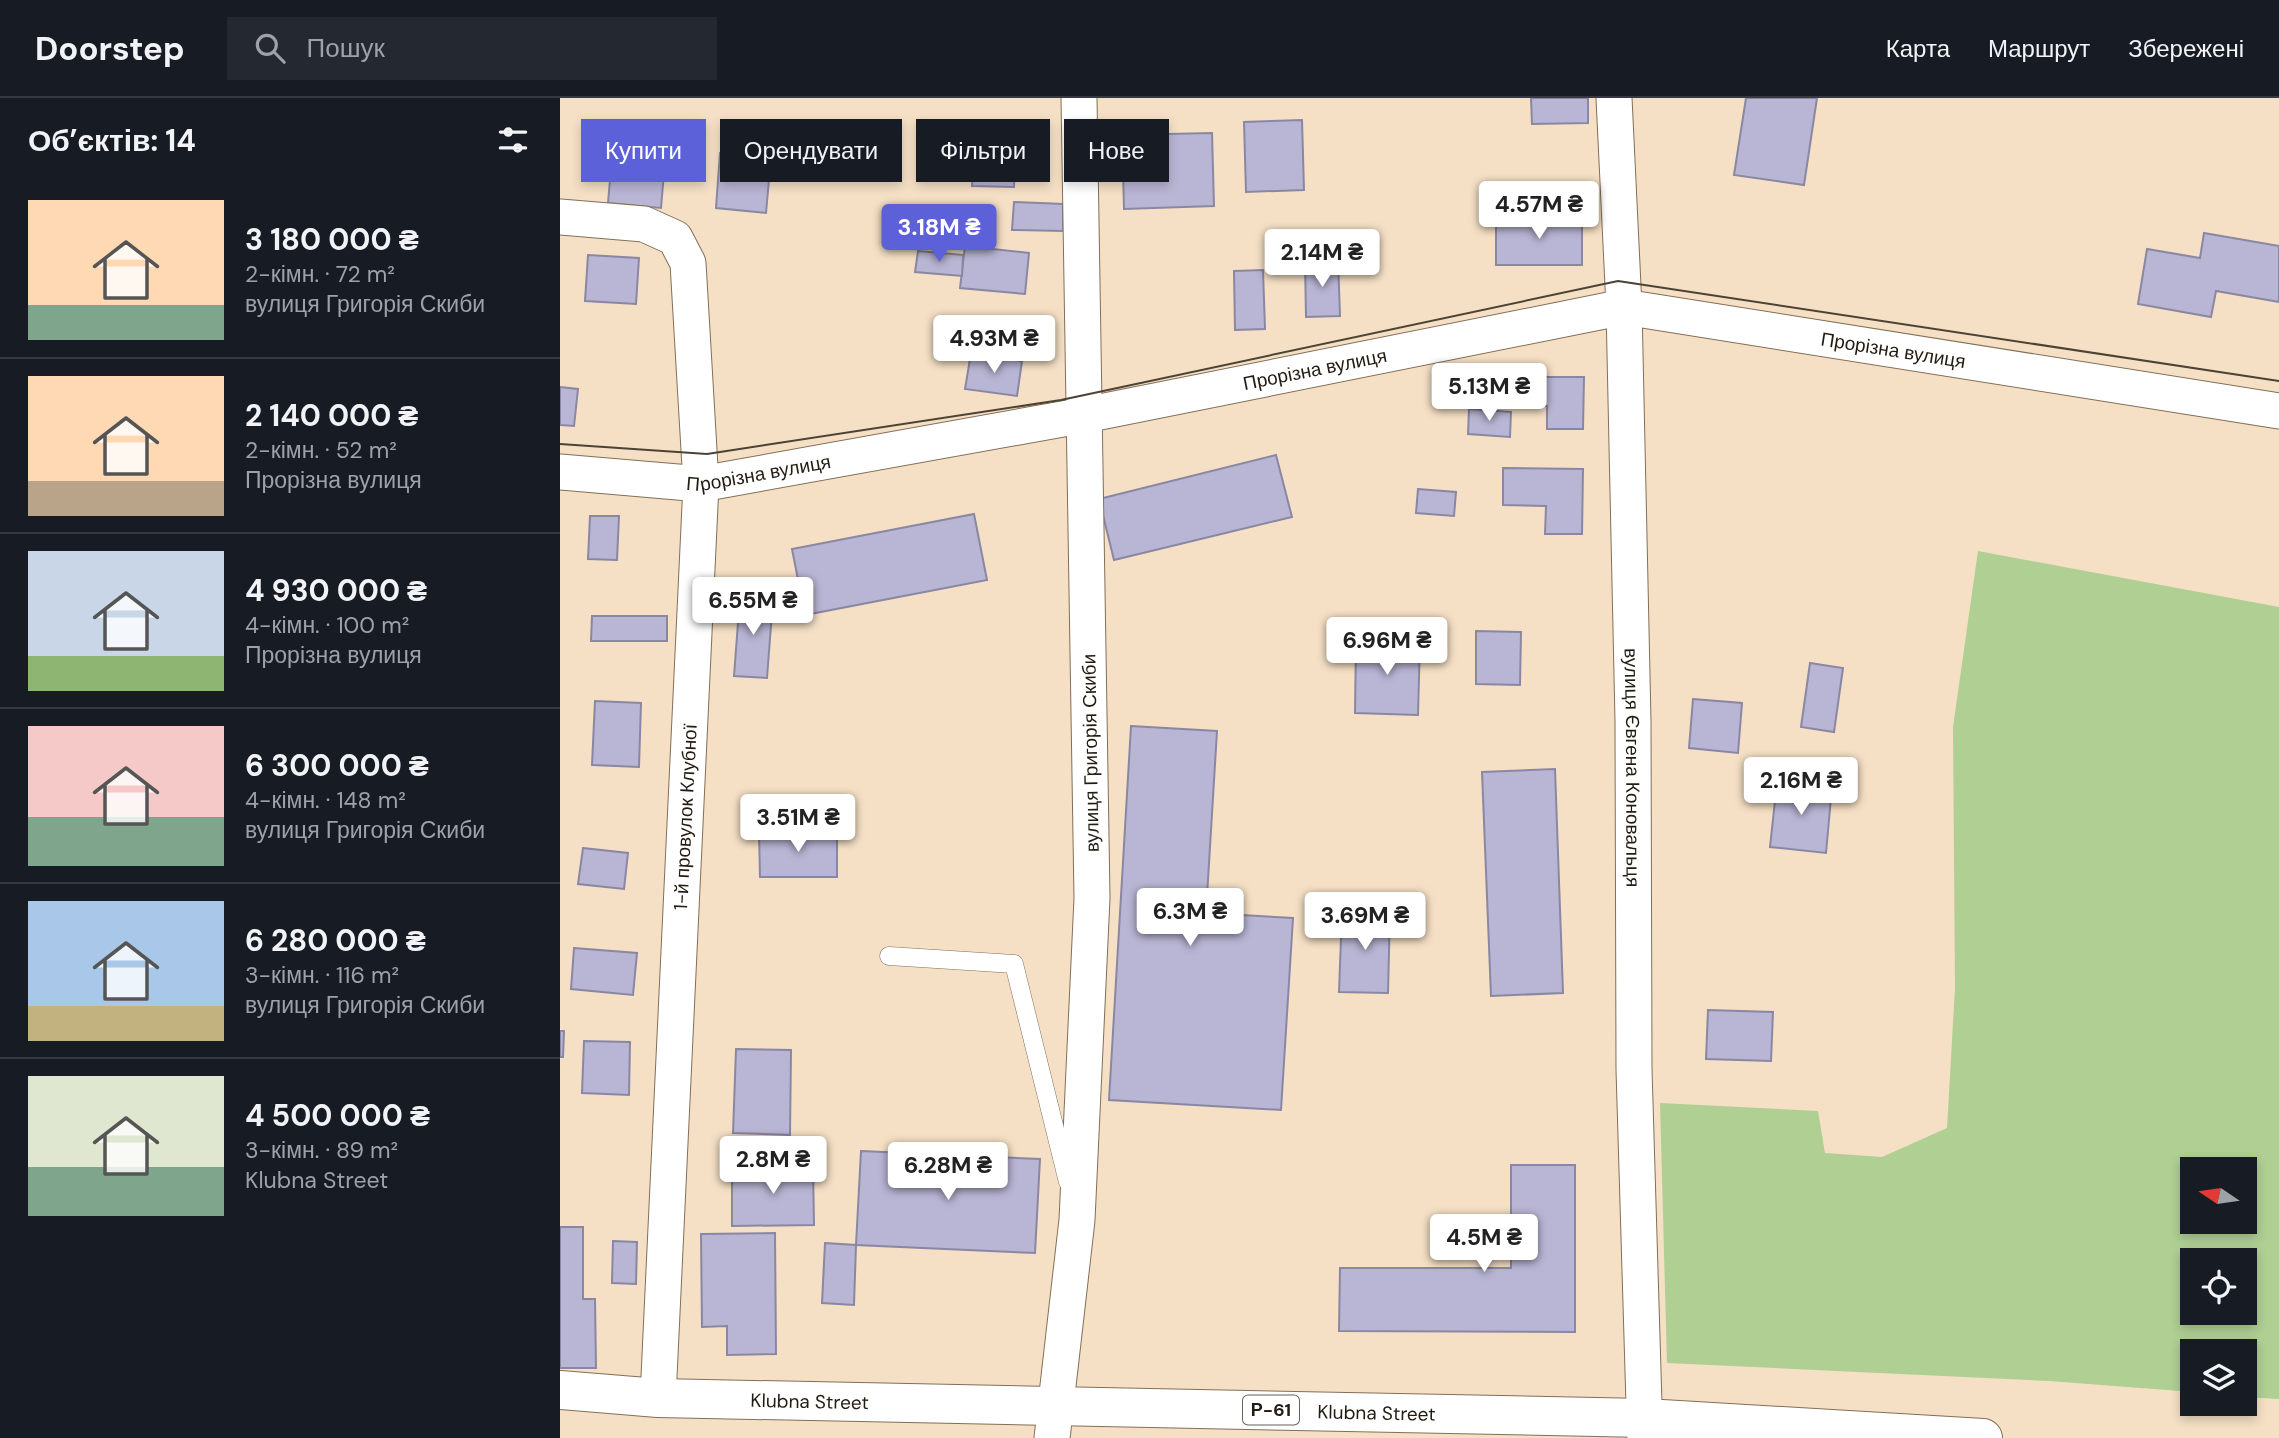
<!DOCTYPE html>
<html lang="uk">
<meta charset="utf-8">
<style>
body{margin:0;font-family:"DM Sans",sans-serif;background:#242831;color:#f1f3f6;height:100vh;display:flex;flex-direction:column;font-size:26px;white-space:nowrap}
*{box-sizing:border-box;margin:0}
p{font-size:23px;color:#9ea1a6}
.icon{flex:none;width:38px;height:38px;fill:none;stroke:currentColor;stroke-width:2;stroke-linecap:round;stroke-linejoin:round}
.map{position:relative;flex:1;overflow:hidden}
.details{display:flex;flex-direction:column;background:#171b24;width:560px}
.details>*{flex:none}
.banner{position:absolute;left:21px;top:21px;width:665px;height:63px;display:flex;gap:14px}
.needle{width:46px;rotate:283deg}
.buttons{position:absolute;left:1620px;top:1059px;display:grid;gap:14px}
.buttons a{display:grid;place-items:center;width:77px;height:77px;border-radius:0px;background:#171b24;box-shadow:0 4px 10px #0003;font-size:35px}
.price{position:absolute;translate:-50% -60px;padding:0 16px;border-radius:7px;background:#fff;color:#222;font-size:23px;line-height:46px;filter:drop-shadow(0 2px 4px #0008)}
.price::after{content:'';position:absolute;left:50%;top:42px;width:21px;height:16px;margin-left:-10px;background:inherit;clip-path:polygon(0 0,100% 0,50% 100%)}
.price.active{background:#5d61d9;color:#fff}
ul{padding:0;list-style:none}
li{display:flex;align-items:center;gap:21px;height:175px;padding:0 28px}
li+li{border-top:2px solid #363941}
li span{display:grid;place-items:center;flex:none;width:196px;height:140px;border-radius:0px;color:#555}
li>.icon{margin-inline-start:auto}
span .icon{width:84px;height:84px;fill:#fffc;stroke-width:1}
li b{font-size:30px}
h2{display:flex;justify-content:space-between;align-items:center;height:84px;padding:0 28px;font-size:30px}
.chip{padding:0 24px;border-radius:0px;background:#171b24;box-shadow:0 4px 10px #0003;font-size:24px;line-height:63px}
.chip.active{background:#5d61d9;color:#fff}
header{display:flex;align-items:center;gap:42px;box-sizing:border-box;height:98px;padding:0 35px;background:#171b24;border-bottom:2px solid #363941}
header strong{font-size:33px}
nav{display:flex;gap:38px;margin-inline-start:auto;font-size:24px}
.search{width:490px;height:63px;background:#242831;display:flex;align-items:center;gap:18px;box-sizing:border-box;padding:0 24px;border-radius:0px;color:#9ea1a6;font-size:26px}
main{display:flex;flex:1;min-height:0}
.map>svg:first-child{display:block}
.green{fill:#afcf93;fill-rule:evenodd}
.building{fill:#b9b5d4;stroke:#8a87a3;stroke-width:2}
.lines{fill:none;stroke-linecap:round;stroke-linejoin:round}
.lane-casing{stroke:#826f57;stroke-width:19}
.street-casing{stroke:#826f57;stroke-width:37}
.primary-casing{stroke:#826f57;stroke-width:40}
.lane{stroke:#fff;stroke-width:18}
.street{stroke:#fff;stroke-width:35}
.primary{stroke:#fff;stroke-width:38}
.tram{stroke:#4c4335;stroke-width:2}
.labels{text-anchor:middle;stroke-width:7;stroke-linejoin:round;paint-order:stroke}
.shield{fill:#fff;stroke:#656059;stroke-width:2}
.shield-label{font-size:18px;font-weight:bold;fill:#231c12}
.street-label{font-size:19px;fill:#231c12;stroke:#fff}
</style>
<header>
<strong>Doorstep</strong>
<div class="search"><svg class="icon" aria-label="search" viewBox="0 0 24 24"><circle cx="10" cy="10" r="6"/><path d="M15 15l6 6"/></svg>Пошук</div>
<nav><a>Карта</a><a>Маршрут</a><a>Збережені</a></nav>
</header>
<main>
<section class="details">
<h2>Об’єктів: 14<svg class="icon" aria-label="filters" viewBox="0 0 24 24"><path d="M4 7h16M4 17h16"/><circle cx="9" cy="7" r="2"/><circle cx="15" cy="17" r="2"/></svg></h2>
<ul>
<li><span style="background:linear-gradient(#ffd9b3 75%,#7fa58c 0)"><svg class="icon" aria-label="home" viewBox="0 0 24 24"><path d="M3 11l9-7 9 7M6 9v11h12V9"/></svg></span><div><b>3 180 000 ₴</b><p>2-кімн. · 72 m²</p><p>вулиця Григорія Скиби</p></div></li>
<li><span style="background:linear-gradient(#ffd9b3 75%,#b9a48a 0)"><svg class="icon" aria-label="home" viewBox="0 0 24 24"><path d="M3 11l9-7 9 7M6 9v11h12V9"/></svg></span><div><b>2 140 000 ₴</b><p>2-кімн. · 52 m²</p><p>Прорізна вулиця</p></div></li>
<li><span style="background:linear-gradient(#c9d6e8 75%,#8fb573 0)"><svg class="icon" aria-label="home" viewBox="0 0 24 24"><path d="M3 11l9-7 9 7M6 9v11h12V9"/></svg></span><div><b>4 930 000 ₴</b><p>4-кімн. · 100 m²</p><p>Прорізна вулиця</p></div></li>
<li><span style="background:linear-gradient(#f6c9c9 65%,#7fa58c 0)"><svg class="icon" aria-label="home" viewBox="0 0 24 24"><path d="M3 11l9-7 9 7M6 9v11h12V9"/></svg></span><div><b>6 300 000 ₴</b><p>4-кімн. · 148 m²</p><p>вулиця Григорія Скиби</p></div></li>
<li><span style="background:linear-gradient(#a9c7e8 75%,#c2b280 0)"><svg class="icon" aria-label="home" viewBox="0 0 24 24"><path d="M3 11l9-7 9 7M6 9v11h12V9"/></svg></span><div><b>6 280 000 ₴</b><p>3-кімн. · 116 m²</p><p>вулиця Григорія Скиби</p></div></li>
<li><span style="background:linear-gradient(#dfe7d0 65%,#7fa58c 0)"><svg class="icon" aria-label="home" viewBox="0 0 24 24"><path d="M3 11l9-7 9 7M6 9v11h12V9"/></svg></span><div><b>4 500 000 ₴</b><p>3-кімн. · 89 m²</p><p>Klubna Street</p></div></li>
</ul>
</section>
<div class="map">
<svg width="1719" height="1340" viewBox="0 0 1719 1340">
<rect width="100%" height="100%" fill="#f5e0c5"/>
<!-- green -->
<path class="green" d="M1418 453 1719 509V1301L1685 1299V1253H1633V1294L1489 1283 1107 1265 1100 1005 1258 1013 1265 1055 1322 1059 1387 1030 1395 890 1393 629ZM1633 1071H1685V1124H1633ZM1633 1162H1685V1214H1633Z"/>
<!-- building -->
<g class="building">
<path d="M971 0H1028V25L972 26Z"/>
<path d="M1186 0H1257L1244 87 1174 77Z"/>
<path d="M742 22 744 92 686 94 684 24Z"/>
<path d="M414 25 456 27 454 89 412 88Z"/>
<path d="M652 35 654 108 564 111 562 37Z"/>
<path d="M53 46 106 51 101 110 48 105Z"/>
<path d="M160 55 211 59 206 115 156 110Z"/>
<path d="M454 104 503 106V133L452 132Z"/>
<path d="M1022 119V167H936V120Z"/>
<path d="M1644 135 1719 148V204L1656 193 1651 219 1578 206 1587 151 1640 160Z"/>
<path d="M405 148 469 155 465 196 400 190Z"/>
<path d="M358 153 403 157 402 178 355 174Z"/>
<path d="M28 157 79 160 76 206 25 203Z"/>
<path d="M778 162 780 218 746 219 745 163Z"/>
<path d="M703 172 705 231 675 232 674 173Z"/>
<path d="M411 255 462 263 457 298 405 291Z"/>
<path d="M966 279H1024L1023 331H987V308H966Z"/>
<path d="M0 289 18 291 14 328 0 327Z"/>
<path d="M909 311 951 314 950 339 908 336Z"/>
<path d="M716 357 732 419 554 462 539 401Z"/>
<path d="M943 370 1023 371 1022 436H985L986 408 943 407Z"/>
<path d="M858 391 896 394 894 418 856 415Z"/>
<path d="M414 416 427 482 245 517 232 451Z"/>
<path d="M30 418H59L57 462 28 461Z"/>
<path d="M180 498 213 501 207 580 174 578Z"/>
<path d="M32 518H107V543H31Z"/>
<path d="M916 533 961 534 960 587 916 586Z"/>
<path d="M796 542 860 543 858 617 795 615Z"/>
<path d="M1250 565 1283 570 1274 634 1241 629Z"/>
<path d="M1133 601 1182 605 1178 655 1129 650Z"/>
<path d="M35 603 81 605 79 669 32 667Z"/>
<path d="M571 628 657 633 646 815 733 820 721 1012 549 1002Z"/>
<path d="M995 671 1003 895 931 898 922 674Z"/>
<path d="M1217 684 1272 689 1266 755 1210 749Z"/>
<path d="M199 733H277V779H200Z"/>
<path d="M23 750 68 755 64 791 18 786Z"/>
<path d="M782 813 830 814 828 895 779 894Z"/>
<path d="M14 850 77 855 73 897 11 891Z"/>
<path d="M1148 912 1213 914 1211 963 1146 961Z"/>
<path d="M0 933H4L3 959H0Z"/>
<path d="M24 943 70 944 69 997 22 995Z"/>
<path d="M176 951 231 952 230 1037 173 1035Z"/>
<path d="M301 1053 480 1061 475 1155 296 1147Z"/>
<path d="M951 1067H1015V1234L779 1233 780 1170H951Z"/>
<path d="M253 1068 254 1127 172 1128V1069Z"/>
<path d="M0 1129H23V1201H35L36 1270H0Z"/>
<path d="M215 1135 216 1256 167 1257V1228L142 1229 141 1136Z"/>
<path d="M53 1143 77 1144 76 1186 52 1185Z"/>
<path d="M265 1145 296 1147 294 1207 262 1205Z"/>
</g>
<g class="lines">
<defs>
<path id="lane" d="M329 858 454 866 508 1084"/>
<g id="street">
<path id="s1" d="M1054 0 1064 209 1073 623 1074 971 1085 1340"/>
<path d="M0 119 84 126 115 140 128 165 141 386 98 1300"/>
<path id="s2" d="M0 374 141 386 525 317 1064 209 1719 313"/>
<path d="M492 1340 517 1122 532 800 519 0"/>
</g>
<g id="primary">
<path id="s3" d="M0 1292 98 1300 1085 1320 1423 1340"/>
</g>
</defs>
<!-- lane casing -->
<use href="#lane" class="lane-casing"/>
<!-- street casing -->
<use href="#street" class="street-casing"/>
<!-- primary casing -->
<use href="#primary" class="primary-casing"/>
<!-- lane -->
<use href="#lane" class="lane"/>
<!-- street -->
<use href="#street" class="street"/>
<!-- primary -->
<use href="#primary" class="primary"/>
<!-- tram -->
<path class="tram" d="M0 346 147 356 501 302 1058 183 1719 283"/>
</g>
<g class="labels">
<!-- shield labels -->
<rect class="shield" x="683" y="1297.5" width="56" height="29" rx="5"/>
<g class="shield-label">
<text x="711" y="1318">Р-61</text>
</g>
<!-- street labels -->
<g class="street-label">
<text dy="7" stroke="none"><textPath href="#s2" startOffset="1354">Прорізна вулиця</textPath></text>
<text dy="7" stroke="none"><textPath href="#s2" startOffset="766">Прорізна вулиця</textPath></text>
<text dy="7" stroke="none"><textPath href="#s2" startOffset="200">Прорізна вулиця</textPath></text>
<text transform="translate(530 655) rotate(-91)" y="7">вулиця Григорія Скиби</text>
<text dy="7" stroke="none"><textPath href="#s1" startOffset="670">вулиця Євгена Коновальця</textPath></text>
<text transform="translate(125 719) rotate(-87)" y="7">1-й провулок Клубної</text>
<text dy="7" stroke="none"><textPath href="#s3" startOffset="250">Klubna Street</textPath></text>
<text dy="7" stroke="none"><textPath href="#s3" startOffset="817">Klubna Street</textPath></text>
</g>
</g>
</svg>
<div class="buttons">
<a><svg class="needle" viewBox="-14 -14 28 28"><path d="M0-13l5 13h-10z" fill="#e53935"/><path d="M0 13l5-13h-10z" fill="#9ea1a6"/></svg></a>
<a><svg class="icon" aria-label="locate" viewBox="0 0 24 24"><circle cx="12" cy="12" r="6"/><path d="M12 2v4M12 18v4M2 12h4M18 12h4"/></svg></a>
<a><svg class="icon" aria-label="layers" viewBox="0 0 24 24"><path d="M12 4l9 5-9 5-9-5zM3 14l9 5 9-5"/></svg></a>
</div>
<b class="price" style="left:979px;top:143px">4.57M ₴</b>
<b class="price active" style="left:379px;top:166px">3.18M ₴</b>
<b class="price" style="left:762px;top:191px">2.14M ₴</b>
<b class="price" style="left:434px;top:277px">4.93M ₴</b>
<b class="price" style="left:929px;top:325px">5.13M ₴</b>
<b class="price" style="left:193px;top:539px">6.55M ₴</b>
<b class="price" style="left:827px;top:579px">6.96M ₴</b>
<b class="price" style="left:1241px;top:719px">2.16M ₴</b>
<b class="price" style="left:238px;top:756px">3.51M ₴</b>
<b class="price" style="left:630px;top:850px">6.3M ₴</b>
<b class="price" style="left:805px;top:854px">3.69M ₴</b>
<b class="price" style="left:213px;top:1098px">2.8M ₴</b>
<b class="price" style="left:388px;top:1104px">6.28M ₴</b>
<b class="price" style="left:924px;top:1176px">4.5M ₴</b>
<div class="banner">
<a class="chip active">Купити</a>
<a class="chip">Орендувати</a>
<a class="chip">Фільтри</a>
<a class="chip">Нове</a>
</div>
</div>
</main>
